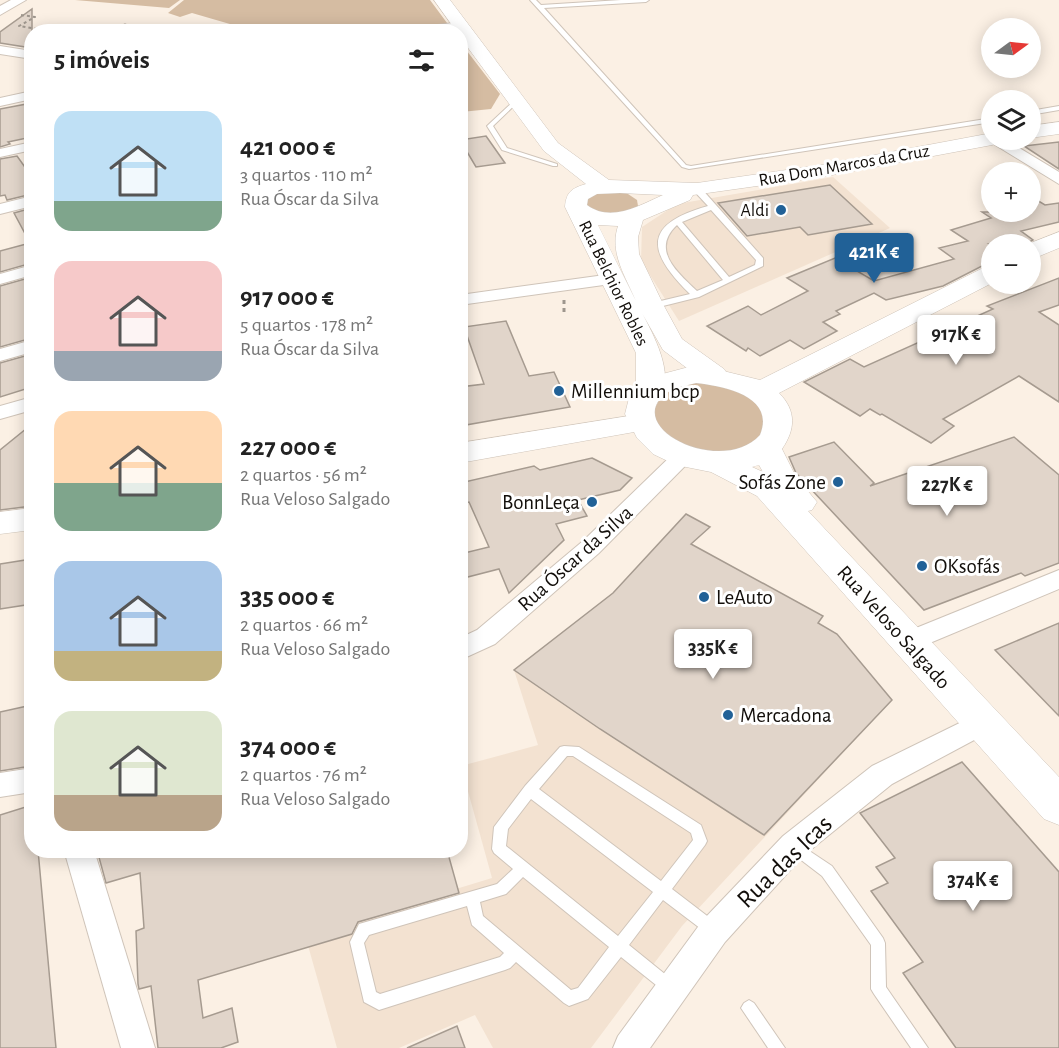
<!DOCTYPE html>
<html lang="pt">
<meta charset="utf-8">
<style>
body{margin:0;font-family:"Alegreya Sans",sans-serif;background:#f6f6f6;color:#222;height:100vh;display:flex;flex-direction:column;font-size:22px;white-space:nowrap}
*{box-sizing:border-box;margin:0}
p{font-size:20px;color:#767676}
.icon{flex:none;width:33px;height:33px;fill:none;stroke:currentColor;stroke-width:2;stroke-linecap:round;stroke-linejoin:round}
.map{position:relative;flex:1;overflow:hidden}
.panel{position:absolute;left:24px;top:24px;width:444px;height:834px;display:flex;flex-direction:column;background:#fff;border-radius:24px;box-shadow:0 3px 15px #0003}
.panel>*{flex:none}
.needle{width:39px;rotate:75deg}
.fabs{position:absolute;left:981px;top:18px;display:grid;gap:12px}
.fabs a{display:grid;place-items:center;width:60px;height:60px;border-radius:50%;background:#fff;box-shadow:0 3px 15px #0003;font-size:30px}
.price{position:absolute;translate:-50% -51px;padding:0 14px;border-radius:6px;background:#fff;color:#222;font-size:20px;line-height:39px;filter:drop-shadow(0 2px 3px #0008)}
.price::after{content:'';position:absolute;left:50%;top:36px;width:18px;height:14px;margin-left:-9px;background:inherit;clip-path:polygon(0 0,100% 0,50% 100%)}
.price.on{background:#216197;color:#fff}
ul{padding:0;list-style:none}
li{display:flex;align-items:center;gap:18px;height:150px;padding:0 30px}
li span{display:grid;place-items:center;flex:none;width:168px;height:120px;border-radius:18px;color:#555}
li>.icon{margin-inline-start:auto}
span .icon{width:72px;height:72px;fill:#fffc;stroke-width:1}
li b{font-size:26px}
h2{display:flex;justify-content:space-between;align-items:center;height:72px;padding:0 30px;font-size:26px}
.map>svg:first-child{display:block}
.built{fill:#f3e2d1}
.green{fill:#d5bca2}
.building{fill:#e1d5ca;stroke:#a69b90;stroke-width:1.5}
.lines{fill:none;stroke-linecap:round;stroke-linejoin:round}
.lane-casing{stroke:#cfc4b9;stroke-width:2}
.street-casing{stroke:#cfc4b9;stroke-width:2}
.secondary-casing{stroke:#cfc4b9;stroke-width:1}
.primary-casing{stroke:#cfc4b9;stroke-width:1}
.path-far1{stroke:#9e968d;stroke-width:2;stroke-dasharray:3 3;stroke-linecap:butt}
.path{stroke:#9e968d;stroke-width:3;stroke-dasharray:4 4;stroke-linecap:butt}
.lane{fill:#fff;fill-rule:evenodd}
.street{fill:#fff;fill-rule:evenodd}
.secondary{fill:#fff;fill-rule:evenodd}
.primary{fill:#fff;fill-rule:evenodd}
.poi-dot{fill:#216197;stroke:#fff;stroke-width:2}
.labels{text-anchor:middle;stroke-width:6;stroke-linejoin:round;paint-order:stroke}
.far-street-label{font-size:18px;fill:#120e0a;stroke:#fff}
.far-poi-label{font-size:18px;fill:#120e0a;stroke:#fff;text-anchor:end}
.poi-label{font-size:21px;fill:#120e0a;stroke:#fff;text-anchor:start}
.street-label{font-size:21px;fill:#120e0a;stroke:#fff}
.near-street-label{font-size:26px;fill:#120e0a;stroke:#fff}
</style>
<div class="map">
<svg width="1059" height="1048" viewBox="0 0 1059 1048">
<rect width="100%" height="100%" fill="#fbf0e4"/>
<!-- built -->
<g class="built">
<path d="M833 177 890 228 679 321 641 261 642 227 677 204Z"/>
<path d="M613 593 744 666 795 600 823 616 818 623 837 634 892 700 682 926 591 1048H493L475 1015 399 1048H337L305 935 492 878 461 766 538 745 514 670Z"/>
</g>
<!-- green -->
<g class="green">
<path d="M75 0H180L169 8Z"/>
<path d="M184 0H430L453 31H254L192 13 180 17 168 13Z"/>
<path d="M460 42 500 94 491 109 461 112Z"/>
<path d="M595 192H625L637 200 638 206 635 210 608 217 584 206 588 196Z"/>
<path d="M693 382H711L746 392 766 413 764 436 738 452 700 453 666 438 653 415C658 393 673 387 693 382Z"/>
</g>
<!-- building -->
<g class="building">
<path d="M32 9V48L0 43V32Z"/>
<path d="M32 103V137L8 142 10 144 0 147V109Z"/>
<path d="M486 136 505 163 476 167 460 140Z"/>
<path d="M1059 142V169L1024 146Z"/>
<path d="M17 156 32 177V194L7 200 5 195 0 196V159Z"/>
<path d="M830 185 872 224 808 235 800 227 747 236 718 203Z"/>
<path d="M1030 196 1045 205 1059 203V222L1021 231 1033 240 1026 244H989L992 246V264L982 266 943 286 886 300 874 293 836 311 840 314 823 322 837 331 804 349 790 340 760 356 748 348 746 351 707 326 748 306 761 315 808 291 787 278 835 258 874 281 954 259 939 248 968 241 951 230 991 218 982 212H1030Z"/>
<path d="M32 208V263L0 272V251L30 243 14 213Z"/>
<path d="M32 277V338L0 347V286Z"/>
<path d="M1059 278V305L1039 312 1059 325V402L1019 376 943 419 954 426 931 443 882 414 880 415 870 409 860 416 804 382 850 359 864 367 993 309 987 306Z"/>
<path d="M506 321 529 376 554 372 570 407 460 426V387L484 384 464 327Z"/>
<path d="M32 354V387L0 397V363Z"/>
<path d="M32 424V506L0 510V450Z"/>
<path d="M1014 437 1059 475V563L1025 576 1021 573 924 610 796 473 789 457 834 442 874 483 870 486Z"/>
<path d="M592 458 632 478 620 490 578 500 587 516 556 524 564 540 509 593 499 569 460 579V554L489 547 469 502 460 504V483L534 466 540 470Z"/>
<path d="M686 514 710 527 691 544 823 616 818 623 837 634 892 700 764 835 600 729 514 670 613 593Z"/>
<path d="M32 559V604L0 609V564Z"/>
<path d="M1059 623V716L995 650Z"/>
<path d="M32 705 31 766 0 771V712Z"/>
<path d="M962 762 1059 872V1048H956L903 973 923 962 871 891 888 883 876 867 895 858 860 813Z"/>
<path d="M32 805V850H38L56 1048H0V815Z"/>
<path d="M97 850H447L459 893 358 922 352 934 198 980 203 1018 232 1008 238 1042 221 1048H158L151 986 139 989 138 984 136 931 144 928 140 873 106 883Z"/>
<path d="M457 1026 465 1048H407Z"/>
</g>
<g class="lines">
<defs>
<g id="lane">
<path d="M530 0H536L541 5 621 0H649L646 2 544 8 686 165 691 166 992 118V122L689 169 682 167Z"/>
<path d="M517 98 519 99V101L493 126 507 148 557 164V166H553L502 150 487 126Z"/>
<path d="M1059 106V110L1030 115V111Z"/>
<path d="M694 187H700L763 258V266L699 297 651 309 648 308V304L690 294C646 251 643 224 708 206L694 191ZM711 210 756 260 755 265 729 277 682 222ZM677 225 723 280 697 291C678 273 650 250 677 225Z"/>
<path d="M564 746 579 747 701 825 707 841 705 845 672 889 719 925 721 930 719 935 714 937 709 935 663 900 629 945 676 983 679 988 676 993 671 996 666 993 621 957 588 999 569 1006 564 1003 516 962 510 968 505 970 379 1010 364 1002 350 942 359 924 497 884 513 869 494 853 492 849 494 827 525 786 560 747ZM567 756H573L691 833 693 840 661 881 539 789ZM531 799 653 892 618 936 506 846 508 829ZM523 877 609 947 578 988 571 990 483 916 480 902 506 894ZM467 906 472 925 504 953 500 957 380 994 376 992 364 943 369 935Z"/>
<path d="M793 840 832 866 883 938 885 943 886 987 928 1048H911L874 994 871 989V945L822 876 788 850 786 846 788 842Z"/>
<path d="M749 1000 754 1003 785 1048H768L741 1008 744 1003Z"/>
</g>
<g id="street">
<path d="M11 0H26L0 15V6Z"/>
<path d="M461 22 467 26 465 29 446 32H408L414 28Z"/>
<path d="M125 24 131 28 128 32H114Z"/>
<path d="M0 46 32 51V59L0 54Z"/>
<path d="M32 91V99L0 106V98Z"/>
<path d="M992 138V140H1006L1059 172V184L992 143 990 140Z"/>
<path d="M32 142V150L0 157V149Z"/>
<path d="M32 196V206L0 214V204Z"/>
<path d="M32 265V275L0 284V274Z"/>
<path d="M612 274 618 275 621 279 618 283 460 305V295Z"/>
<path d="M32 340V352L0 361V349Z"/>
<path d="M32 397V410L0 419V406Z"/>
<path d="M682 450 689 452 693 457 689 462 599 553 495 644 460 660V638L477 630 583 541 675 452Z"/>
<path d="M1059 570V589L925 645 916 642 913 635 916 628Z"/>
<path d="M982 712 991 715 995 723 991 731 892 784 803 856 725 942 650 1048H613L618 1036 703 920 783 836 872 766Z"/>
<path d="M32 768V792L0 797V773Z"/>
<path d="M64 850H94L155 1048H121Z"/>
</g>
<g id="secondary">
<path d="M434 0H450L558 143 609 180 697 183 821 165 992 133V140H1002L999 143 992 145 821 177 693 195 690 200 643 220 638 237 639 254 664 306 682 339 724 369 728 375 724 381 714 383 704 381 663 350 642 313C653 334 675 374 660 397L650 400 640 397 636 391V353L565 207C566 192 572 188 586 184L544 151 460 37V32H457ZM620 193 663 195C640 205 611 223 587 205L588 199 597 194ZM598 225 618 226C609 253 626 277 636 301Z"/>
<path d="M1059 122V134L1030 138V126Z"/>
<path d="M641 414 651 417 655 423 651 429 460 463V443Z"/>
<path d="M32 508V530L0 534V512Z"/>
</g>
<g id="primary">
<path d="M1059 232V248L1030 260V244H1028Z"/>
<path d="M992 266V283L779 393C797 411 795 430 782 449L796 477 817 502 812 510 808 511 1059 777V825L1044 819 757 496 711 472 676 465 653 454 637 438 625 414 629 398 634 391 651 377 685 368 695 365 707 367 760 380 983 268ZM696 383C724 386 776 396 760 435 725 474 634 434 659 400 667 389 683 386 696 383ZM759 465 763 472 752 467Z"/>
</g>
</defs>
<!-- lane casing -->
<use href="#lane" class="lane-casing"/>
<!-- street casing -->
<use href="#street" class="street-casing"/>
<!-- secondary casing -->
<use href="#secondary" class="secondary-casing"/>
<!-- primary casing -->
<use href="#primary" class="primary-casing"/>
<!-- path-far1 -->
<path class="path-far1" d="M21 15 35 17 19 26 56 32"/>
<!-- path -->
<path class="path" d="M564 300V312"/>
<!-- lane -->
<use href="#lane" class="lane"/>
<!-- street -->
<use href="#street" class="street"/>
<!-- secondary -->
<use href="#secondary" class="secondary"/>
<!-- primary -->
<use href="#primary" class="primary"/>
</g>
<!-- markers -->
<g class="poi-dot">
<circle cx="781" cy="210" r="6"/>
<circle cx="559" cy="391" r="6"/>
<circle cx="838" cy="482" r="6"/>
<circle cx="592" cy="502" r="6"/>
<circle cx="922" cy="566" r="6"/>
<circle cx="704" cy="597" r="6"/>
<circle cx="728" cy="715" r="6"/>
</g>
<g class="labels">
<!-- far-street labels -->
<g class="far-street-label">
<text transform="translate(844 165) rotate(-10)" y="6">Rua Dom Marcos da Cruz</text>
<text transform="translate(614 283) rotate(64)" y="6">Rua Belchior Robles</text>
</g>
<!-- far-poi labels -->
<g class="far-poi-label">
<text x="769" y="216">Aldi</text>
</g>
<!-- poi labels -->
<g class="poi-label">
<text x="571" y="398">Millennium bcp</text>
<text x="826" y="489" text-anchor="end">Sofás Zone</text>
<text x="580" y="509" text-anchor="end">BonnLeça</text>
<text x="934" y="573">OKsofás</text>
<text x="716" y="604">LeAuto</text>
<text x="740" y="722">Mercadona</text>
</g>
<!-- street labels -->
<g class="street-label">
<text transform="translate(575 558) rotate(-42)" y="7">Rua Óscar da Silva</text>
<text transform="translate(894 627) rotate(48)" y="7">Rua Veloso Salgado</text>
</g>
<!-- near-street labels -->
<g class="near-street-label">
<text transform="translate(784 861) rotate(-44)" y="9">Rua das Icas</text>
</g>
</g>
</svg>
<div class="fabs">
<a><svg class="needle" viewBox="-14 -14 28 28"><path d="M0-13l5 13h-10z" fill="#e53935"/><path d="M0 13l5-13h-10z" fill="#767676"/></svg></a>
<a><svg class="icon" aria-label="layers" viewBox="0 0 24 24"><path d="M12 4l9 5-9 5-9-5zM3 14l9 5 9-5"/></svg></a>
<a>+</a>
<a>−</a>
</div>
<b class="price on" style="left:874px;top:284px">421K €</b>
<b class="price" style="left:956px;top:366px">917K €</b>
<b class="price" style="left:947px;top:517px">227K €</b>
<b class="price" style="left:713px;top:680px">335K €</b>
<b class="price" style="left:973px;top:912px">374K €</b>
<section class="panel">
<h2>5 imóveis<svg class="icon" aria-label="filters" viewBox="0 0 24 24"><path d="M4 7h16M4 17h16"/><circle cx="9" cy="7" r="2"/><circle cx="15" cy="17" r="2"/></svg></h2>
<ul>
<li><span style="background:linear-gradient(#bfe0f5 75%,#7fa58c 0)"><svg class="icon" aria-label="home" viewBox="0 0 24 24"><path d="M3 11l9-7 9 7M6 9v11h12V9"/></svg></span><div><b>421 000 €</b><p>3 quartos · 110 m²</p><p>Rua Óscar da Silva</p></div></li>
<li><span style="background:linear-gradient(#f6c9c9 75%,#9aa5b1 0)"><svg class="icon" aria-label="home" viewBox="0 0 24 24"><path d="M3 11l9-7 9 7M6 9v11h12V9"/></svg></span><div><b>917 000 €</b><p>5 quartos · 178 m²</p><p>Rua Óscar da Silva</p></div></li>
<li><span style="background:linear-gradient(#ffd9b3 60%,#7fa58c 0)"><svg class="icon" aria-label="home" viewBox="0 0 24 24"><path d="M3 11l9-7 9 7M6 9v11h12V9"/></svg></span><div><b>227 000 €</b><p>2 quartos · 56 m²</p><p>Rua Veloso Salgado</p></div></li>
<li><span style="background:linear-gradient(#a9c7e8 75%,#c2b280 0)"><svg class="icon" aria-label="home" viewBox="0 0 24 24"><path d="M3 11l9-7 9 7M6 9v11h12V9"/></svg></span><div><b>335 000 €</b><p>2 quartos · 66 m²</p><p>Rua Veloso Salgado</p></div></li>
<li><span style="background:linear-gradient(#dfe7d0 70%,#b9a48a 0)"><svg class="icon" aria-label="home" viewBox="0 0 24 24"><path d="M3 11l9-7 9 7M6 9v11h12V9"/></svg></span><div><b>374 000 €</b><p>2 quartos · 76 m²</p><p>Rua Veloso Salgado</p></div></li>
</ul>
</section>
</div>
